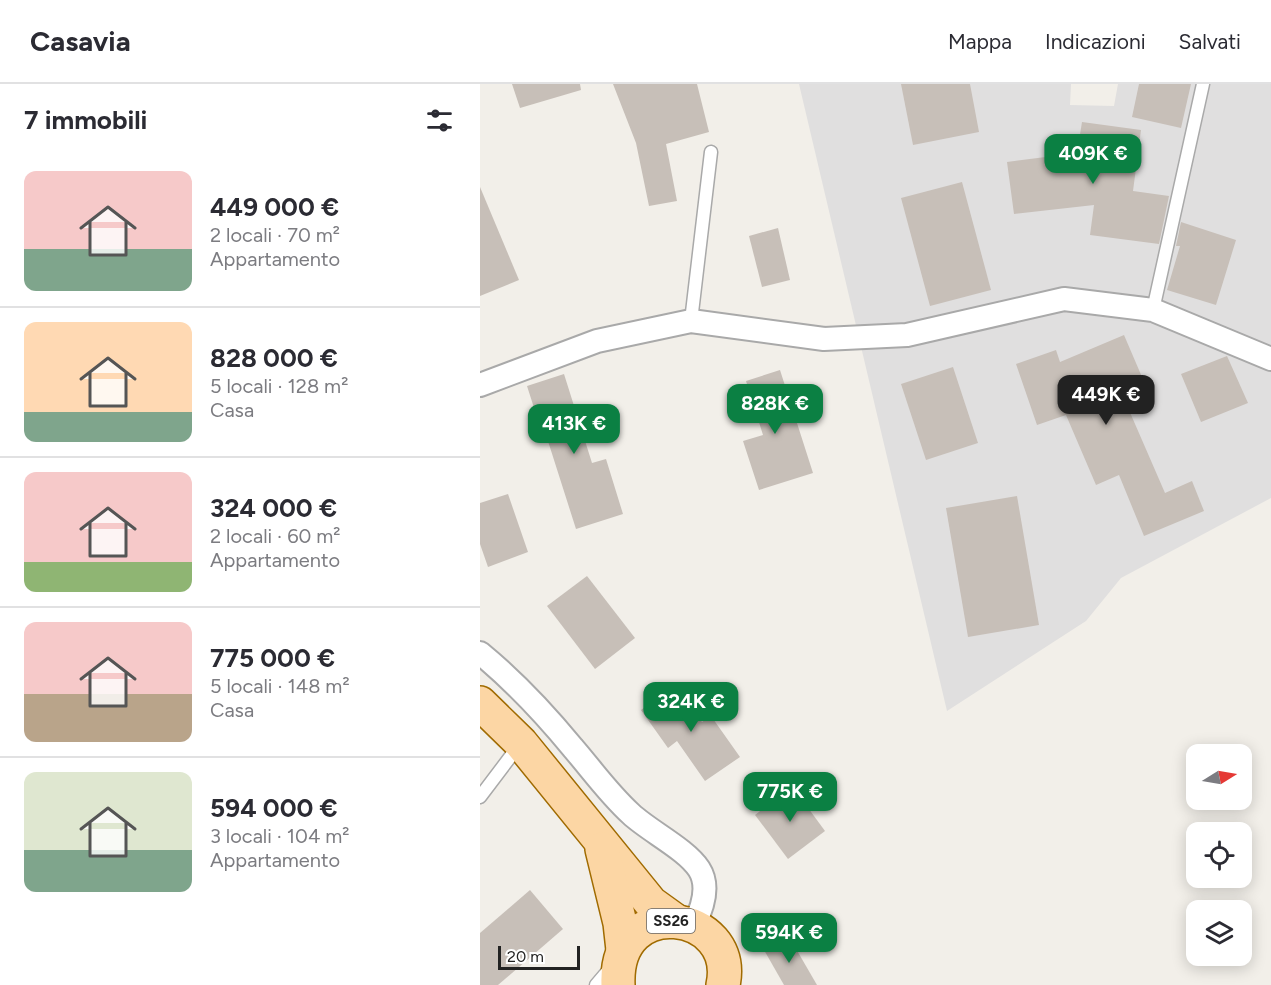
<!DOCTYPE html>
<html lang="it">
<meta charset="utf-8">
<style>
body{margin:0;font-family:Figtree,sans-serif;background:#f2f2f3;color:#2b2b33;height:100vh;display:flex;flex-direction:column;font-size:22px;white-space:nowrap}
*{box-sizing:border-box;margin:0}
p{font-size:20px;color:#7c7c81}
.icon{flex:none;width:33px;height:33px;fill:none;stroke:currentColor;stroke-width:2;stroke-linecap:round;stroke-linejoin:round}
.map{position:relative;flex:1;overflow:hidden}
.side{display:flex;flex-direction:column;background:#fff;width:480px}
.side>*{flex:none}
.needle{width:39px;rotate:79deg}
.buttons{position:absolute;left:706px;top:660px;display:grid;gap:12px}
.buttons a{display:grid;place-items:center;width:66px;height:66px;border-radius:12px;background:#fff;box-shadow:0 3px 15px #0003;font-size:30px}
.scale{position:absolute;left:18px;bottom:15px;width:82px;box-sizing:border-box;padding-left:6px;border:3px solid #222;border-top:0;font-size:16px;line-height:21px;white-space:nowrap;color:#222;-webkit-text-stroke:4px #fff;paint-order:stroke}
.price{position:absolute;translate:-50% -51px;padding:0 14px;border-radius:12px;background:#0b8043;color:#fff;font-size:20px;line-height:39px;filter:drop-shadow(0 2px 3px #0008)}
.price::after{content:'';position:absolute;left:50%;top:36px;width:18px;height:14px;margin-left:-9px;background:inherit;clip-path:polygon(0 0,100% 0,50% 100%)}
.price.active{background:#222;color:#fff}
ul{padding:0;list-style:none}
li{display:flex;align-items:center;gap:18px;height:150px;padding:0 24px}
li+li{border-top:2px solid #e1e1e2}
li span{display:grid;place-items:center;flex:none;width:168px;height:120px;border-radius:12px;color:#555}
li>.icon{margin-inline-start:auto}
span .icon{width:72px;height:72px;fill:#fffc;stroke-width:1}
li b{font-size:26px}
h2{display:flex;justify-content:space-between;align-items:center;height:72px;padding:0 24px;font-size:26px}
header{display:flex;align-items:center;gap:36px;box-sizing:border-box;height:84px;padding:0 30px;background:#fff;border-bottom:2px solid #e1e1e2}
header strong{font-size:28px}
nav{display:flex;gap:33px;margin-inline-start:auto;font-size:21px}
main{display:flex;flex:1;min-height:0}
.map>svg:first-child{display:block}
.residential{fill:#e0dfdf}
.building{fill:#c7bfb8}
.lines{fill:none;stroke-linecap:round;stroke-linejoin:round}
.lane-casing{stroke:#a9a9a9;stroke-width:15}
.street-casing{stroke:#a9a9a9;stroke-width:26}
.primary-casing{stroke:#a06b00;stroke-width:36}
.lane{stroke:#fff;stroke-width:12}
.street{stroke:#fff;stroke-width:22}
.primary{stroke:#fcd6a4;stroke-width:33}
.labels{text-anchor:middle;stroke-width:4.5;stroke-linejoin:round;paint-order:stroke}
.shield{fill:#fff;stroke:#646464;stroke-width:1.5}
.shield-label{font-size:15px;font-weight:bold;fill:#222}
</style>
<header>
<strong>Casavia</strong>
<nav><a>Mappa</a><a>Indicazioni</a><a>Salvati</a></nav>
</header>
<main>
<section class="side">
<h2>7 immobili<svg class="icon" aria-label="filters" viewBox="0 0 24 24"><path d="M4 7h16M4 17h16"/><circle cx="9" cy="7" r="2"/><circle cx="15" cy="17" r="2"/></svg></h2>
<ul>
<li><span style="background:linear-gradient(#f6c9c9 65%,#7fa58c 0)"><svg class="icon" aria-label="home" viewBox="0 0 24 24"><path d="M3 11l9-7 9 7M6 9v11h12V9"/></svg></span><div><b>449 000 €</b><p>2 locali · 70 m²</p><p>Appartamento</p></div></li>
<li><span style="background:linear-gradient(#ffd9b3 75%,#7fa58c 0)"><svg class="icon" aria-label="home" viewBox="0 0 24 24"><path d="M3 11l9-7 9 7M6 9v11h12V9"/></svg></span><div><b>828 000 €</b><p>5 locali · 128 m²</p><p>Casa</p></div></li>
<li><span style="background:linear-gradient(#f6c9c9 75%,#8fb573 0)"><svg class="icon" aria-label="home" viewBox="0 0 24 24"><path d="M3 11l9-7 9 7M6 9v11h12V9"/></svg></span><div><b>324 000 €</b><p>2 locali · 60 m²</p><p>Appartamento</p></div></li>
<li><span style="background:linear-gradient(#f6c9c9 60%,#b9a48a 0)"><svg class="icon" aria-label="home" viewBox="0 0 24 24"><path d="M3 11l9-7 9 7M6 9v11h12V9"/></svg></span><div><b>775 000 €</b><p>5 locali · 148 m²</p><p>Casa</p></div></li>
<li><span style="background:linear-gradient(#dfe7d0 65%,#7fa58c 0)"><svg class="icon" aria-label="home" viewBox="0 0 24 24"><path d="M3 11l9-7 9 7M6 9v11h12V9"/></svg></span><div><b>594 000 €</b><p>3 locali · 104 m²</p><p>Appartamento</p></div></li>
</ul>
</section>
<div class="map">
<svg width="791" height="901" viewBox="0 0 791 901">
<rect width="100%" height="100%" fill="#f2efe9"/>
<!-- residential -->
<path class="residential" d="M319 0H591L590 21 634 22 638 0H791V414L641 494 606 537 467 627Z"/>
<!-- building -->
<g class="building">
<path d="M32 0H100L101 6 40 24Z"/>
<path d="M133 0H217L229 48 186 60 197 117 169 122 156 59Z"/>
<path d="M421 0H490L499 48 433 61Z"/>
<path d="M659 0H711L701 44 652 33Z"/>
<path d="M602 38 661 46 653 107 689 112 679 160 610 151 614 121 534 130 527 78 597 69Z"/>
<path d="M482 98 511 206 450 222 421 114Z"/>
<path d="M0 103 39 196 0 212Z"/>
<path d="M701 138 756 156 736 221 687 206 700 162H696Z"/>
<path d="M298 144 310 196 282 203 269 152Z"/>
<path d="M644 251 665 300 642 310 685 409 712 397 724 427 664 452 639 391 616 401 586 331 557 341 536 280 576 266 580 278Z"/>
<path d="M747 272 768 319 721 338 701 290Z"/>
<path d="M473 283 498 359 446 376 421 300Z"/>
<path d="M300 286 333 389 279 406 263 357 283 351 266 297Z"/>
<path d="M84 290 112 379 126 375 143 430 96 445 67 354 64 355 47 302Z"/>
<path d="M28 410 48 468 8 483 0 460V419Z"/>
<path d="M537 412 559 541 488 553 466 424Z"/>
<path d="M107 492 155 554 115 585 67 522Z"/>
<path d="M196 601 222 638 231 632 260 673 225 697 197 657 188 664 161 626Z"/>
<path d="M312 702 345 747 308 775 275 731Z"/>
<path d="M50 806 83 845 18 901H0V849Z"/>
<path d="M308 851 337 901H304L284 866Z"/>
</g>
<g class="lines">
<defs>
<g id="lane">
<path d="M673 226 723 0"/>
<path d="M211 237 231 68"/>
<path d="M0 713 40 660"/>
<path d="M116 901 133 881"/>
</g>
<g id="street">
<path d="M0 301 117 257 211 237 344 255 427 251 584 215 673 226 791 275"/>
<path d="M0 569C34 597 65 630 93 664 112 686 129 710 151 730 169 747 206 765 219 785 230 802 222 825 214 841"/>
</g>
<g id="primary">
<path d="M0 619 41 659 171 819 196 837"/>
<path d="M122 765 140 839 143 866"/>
<path d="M138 901C134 807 259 826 243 901"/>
</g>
</defs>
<!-- lane casing -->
<use href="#lane" class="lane-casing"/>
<!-- street casing -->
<use href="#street" class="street-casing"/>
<!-- primary casing -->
<use href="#primary" class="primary-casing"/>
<!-- lane -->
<use href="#lane" class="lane"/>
<!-- street -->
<use href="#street" class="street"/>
<!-- primary -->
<use href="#primary" class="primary"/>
</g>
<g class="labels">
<!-- shield labels -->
<rect class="shield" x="167" y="825" width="48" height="24" rx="4.5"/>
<g class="shield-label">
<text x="191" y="842">SS26</text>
</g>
</g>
</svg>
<div class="buttons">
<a><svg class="needle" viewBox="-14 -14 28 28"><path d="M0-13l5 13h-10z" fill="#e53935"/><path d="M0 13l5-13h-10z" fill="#7c7c81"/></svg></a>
<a><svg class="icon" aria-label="locate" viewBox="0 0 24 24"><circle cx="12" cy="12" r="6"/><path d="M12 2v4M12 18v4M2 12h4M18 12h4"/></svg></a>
<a><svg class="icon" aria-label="layers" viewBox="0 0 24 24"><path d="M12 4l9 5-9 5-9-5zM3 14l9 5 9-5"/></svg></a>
</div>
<div class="scale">20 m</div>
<b class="price" style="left:613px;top:101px">409K €</b>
<b class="price active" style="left:626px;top:342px">449K €</b>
<b class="price" style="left:295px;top:351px">828K €</b>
<b class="price" style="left:94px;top:371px">413K €</b>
<b class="price" style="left:211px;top:649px">324K €</b>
<b class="price" style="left:310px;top:739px">775K €</b>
<b class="price" style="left:309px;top:880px">594K €</b>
</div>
</main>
